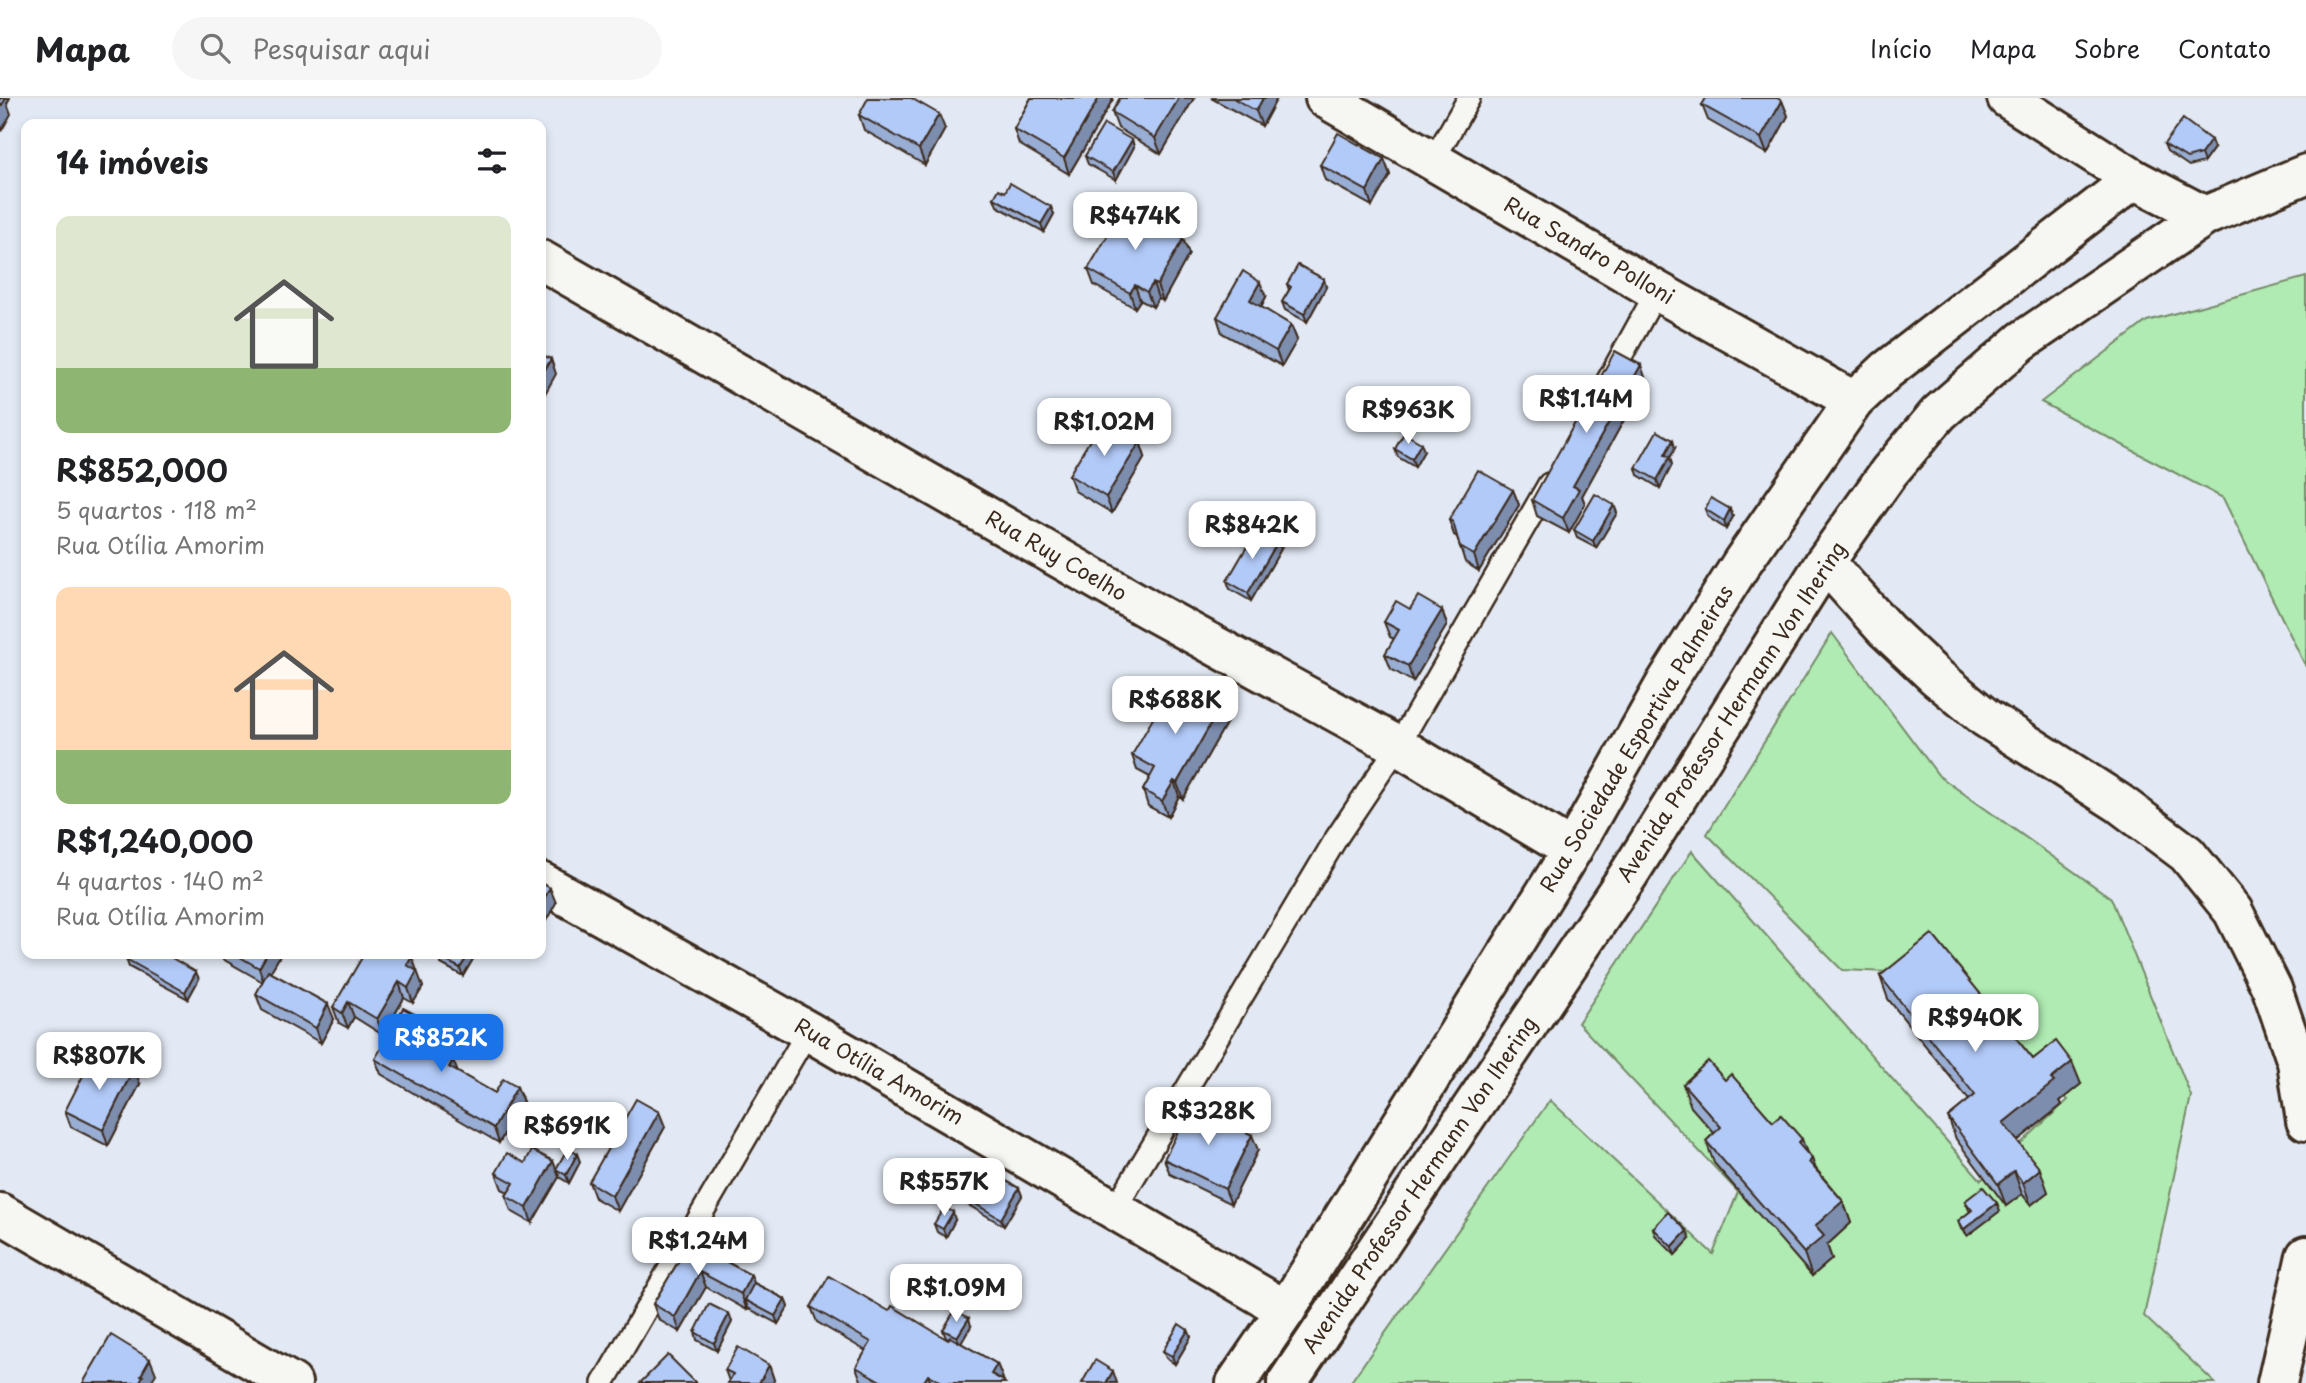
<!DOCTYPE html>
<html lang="pt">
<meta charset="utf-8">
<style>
body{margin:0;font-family:"Playpen Sans",sans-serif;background:#f6f6f6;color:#202124;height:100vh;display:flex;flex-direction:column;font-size:26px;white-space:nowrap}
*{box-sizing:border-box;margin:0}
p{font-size:23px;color:#757577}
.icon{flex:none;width:38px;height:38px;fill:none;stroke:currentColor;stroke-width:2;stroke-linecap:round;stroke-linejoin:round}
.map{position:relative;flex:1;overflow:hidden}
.sheet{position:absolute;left:21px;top:21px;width:525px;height:840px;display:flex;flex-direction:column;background:#fff;border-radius:14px;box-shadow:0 4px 10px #0003}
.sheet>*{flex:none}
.price{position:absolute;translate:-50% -60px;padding:0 16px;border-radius:14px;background:#fff;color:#222;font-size:23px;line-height:46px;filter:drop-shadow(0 2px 4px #0008)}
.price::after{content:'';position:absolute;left:50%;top:42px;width:21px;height:16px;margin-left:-10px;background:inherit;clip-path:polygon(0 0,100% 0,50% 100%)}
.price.active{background:#1a73e8;color:#fff}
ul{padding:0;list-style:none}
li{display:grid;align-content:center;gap:14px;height:371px;padding:0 35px}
li span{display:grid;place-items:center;height:217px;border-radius:14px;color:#555}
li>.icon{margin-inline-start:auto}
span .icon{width:126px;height:126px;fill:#fffc;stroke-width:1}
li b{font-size:30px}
h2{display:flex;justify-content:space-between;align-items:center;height:84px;padding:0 35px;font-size:30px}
header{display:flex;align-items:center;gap:42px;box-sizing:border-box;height:98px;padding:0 35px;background:#fff;border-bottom:2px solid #e0e0e0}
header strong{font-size:33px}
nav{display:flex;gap:38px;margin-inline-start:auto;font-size:24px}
.search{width:490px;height:63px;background:#f6f6f6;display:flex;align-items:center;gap:18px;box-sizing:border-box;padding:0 24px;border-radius:38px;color:#757577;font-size:26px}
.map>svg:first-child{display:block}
.green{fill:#afebb2;stroke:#758a68;stroke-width:2}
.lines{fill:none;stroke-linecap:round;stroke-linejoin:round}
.lane-casing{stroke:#3b2a1e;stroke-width:26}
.street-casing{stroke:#3b2a1e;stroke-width:44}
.lane{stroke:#f6f6f2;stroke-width:21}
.street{stroke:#f6f6f2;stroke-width:38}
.wall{fill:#99aed5;stroke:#3b2a1e;stroke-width:2}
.shaded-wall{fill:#7d8dae;stroke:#3b2a1e;stroke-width:2}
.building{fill:#b2caf8;stroke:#3b2a1e;stroke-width:2}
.labels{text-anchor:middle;stroke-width:7;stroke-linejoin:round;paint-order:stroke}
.street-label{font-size:21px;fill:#3b2a1e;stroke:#f6f6f2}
</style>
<header>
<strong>Mapa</strong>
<div class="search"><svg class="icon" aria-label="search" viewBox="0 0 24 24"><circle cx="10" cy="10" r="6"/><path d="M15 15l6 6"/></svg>Pesquisar aqui</div>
<nav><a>Início</a><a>Mapa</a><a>Sobre</a><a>Contato</a></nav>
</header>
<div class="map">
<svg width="2306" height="1285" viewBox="0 0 2306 1285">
<rect width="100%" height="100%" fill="#e2e9f4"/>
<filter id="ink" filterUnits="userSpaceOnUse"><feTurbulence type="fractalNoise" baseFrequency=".0143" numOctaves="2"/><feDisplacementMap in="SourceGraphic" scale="14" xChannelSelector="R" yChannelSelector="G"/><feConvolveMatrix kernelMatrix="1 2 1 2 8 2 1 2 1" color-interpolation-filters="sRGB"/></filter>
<g filter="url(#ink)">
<!-- green -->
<g class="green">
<path d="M2306 179V569L2223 400 2041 304 2147 223Z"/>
<path d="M1832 535 1939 678 2111 800 2191 998 2144 1218 2215 1285H1350L1550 1002 1713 1156 1738 1094 1578 925 1692 753 1981 1082 2068 1002 1937 876 1842 872 1707 736Z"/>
</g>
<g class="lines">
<defs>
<g id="lane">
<path d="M1434 61 1469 0"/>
<path d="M1608 282 1657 193"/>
<path d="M1115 1111 1337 739 1398 648 1549 386"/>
<path d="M603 1285 808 933"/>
</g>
<g id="street">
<path d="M1325 0 1657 193 1854 303"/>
<path d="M2007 0 2134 81 2205 118"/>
<path d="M541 162 1148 511 1398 648 1572 752"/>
<path d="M1825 464 1886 532 1935 578 1986 620 2119 705 2187 756 2233 813 2272 891 2297 964 2306 1023"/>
<path d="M541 784 808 933 1286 1212"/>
<path d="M0 1115 292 1285"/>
<path d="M1236 1285 1286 1212 1572 752 1666 585 1743 463 1854 303 1887 272 2134 81"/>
<path d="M1287 1285 1629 776 1825 464 1889 374 1939 315 2022 243 2205 118 2306 76"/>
<path d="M2277 1285 2306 1158"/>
</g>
</defs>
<!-- lane casing -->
<use href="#lane" class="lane-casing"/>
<!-- street casing -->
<use href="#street" class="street-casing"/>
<!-- lane -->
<use href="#lane" class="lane"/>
<!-- street -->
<use href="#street" class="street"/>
</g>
<!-- wall -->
<g class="wall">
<path d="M1031 0H1113V1L1069 76 1019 46 1014 31Z"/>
<path d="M1120 0H1194L1161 56 1118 30 1112 14Z"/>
<path d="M1211 0H1277L1262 28Z"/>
<path d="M1782 3 1788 18 1767 56 1708 22 1702 7Z"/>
<path d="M859 17 945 31 925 67 864 32Z"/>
<path d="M1132 42 1134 49 1116 82 1088 66 1085 58Z"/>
<path d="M2164 46 2214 50 2204 64 2189 68 2167 53Z"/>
<path d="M1384 61 1390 77 1372 108 1325 82 1320 67Z"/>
<path d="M994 100 1054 116 1044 134 997 108Z"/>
<path d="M1183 141 1189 156 1163 203 1158 200 1153 209 1140 202 1135 210 1094 187 1088 171Z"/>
<path d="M1287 186 1326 189 1307 224 1285 212 1282 204 1289 192Z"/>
<path d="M1266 199 1261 209 1291 227 1297 242 1282 268 1222 235 1217 219Z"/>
<path d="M1646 282 1582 398 1585 406 1569 435 1537 418 1532 402Z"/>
<path d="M1140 344 1145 359 1112 415 1075 393 1069 377Z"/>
<path d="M1675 350 1670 360 1672 367 1660 390 1638 377 1636 370Z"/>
<path d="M1395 351 1424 353 1415 369 1398 359Z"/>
<path d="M1513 392 1519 407 1479 473 1465 464 1457 439 1454 437 1449 422Z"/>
<path d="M1614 407 1617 415 1596 450 1577 440 1574 432Z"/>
<path d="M1705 411H1730L1733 419 1726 431 1708 419Z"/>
<path d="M1281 451 1251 503 1230 491 1227 483Z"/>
<path d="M1410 511 1442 512 1447 527 1413 584 1391 571 1385 556 1394 541 1390 539 1384 524Z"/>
<path d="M1228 622 1183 701 1179 698 1168 719 1148 708 1143 692 1150 679 1137 672 1132 657Z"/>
<path d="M220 856H281L270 874 334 921 321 945 262 912 256 896 263 884 221 860Z"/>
<path d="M440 856H476L463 878 441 866 439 859Z"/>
<path d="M126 861 199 881 188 901 129 869Z"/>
<path d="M416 873 423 889 413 905 404 900 383 937 354 919 348 930 339 925 333 909Z"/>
<path d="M1880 878 2081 986 2060 1003 2062 1007 2017 1043 2048 1094 2031 1107 2022 1096 2006 1108 1956 1041 1948 1019 1969 1002 1888 901Z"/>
<path d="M423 934 418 942 458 974 495 995 517 989 523 1004 499 1045 381 976 375 961Z"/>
<path d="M1725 982 1773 1024 1808 1056 1812 1061 1816 1071 1843 1103 1851 1125 1827 1147 1832 1161 1812 1178 1714 1065 1706 1043 1714 1035 1691 1009 1683 986Z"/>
<path d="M140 986 108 1048 71 1029 65 1013Z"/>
<path d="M659 1014 665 1029 618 1113 595 1100 589 1084Z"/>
<path d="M1258 1052 1231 1106 1170 1076 1164 1061Z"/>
<path d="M577 1056 580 1064 569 1085 559 1079 556 1071Z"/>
<path d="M553 1063 559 1079 532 1125 511 1113 506 1098 508 1094 502 1091 496 1075 525 1065Z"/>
<path d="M1019 1090 1022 1098 1004 1128 965 1105 962 1098Z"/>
<path d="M1965 1103 1997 1105 2000 1113 1967 1138 1961 1131 1958 1123 1970 1114Z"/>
<path d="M955 1122 946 1139 937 1134 934 1126Z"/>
<path d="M1653 1130 1690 1141 1675 1157 1655 1137Z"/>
<path d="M690 1144 754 1185 785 1201 788 1209 778 1226 748 1210 747 1212 706 1189 680 1234 659 1222 653 1206Z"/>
<path d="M811 1209 889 1213 948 1242 949 1241 946 1240 943 1232 971 1228 961 1245 997 1266 1003 1281 1002 1282 1005 1285H862L856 1269 866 1253 817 1224Z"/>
<path d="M729 1216 732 1224 717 1253 697 1242 695 1234Z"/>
<path d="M1188 1232 1191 1239 1175 1266 1166 1260 1163 1253Z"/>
<path d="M769 1267 774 1282 729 1283 725 1272Z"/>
</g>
<!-- shaded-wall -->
<g class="shaded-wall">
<path d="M0 0H10L7 5 11 16 2 32 0 26Z"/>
<path d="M1099 0H1113V1L1069 76 1064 60Z"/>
<path d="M1179 0H1194L1161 56 1155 40Z"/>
<path d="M1263 0H1277L1262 28 1256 13Z"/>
<path d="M1782 3 1788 18 1767 56 1761 40Z"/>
<path d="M939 16 945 31 925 67 919 51Z"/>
<path d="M1132 42 1134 49 1116 82 1113 74Z"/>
<path d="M2211 42 2214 50 2204 64 2201 56Z"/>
<path d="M1384 61 1390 77 1372 108 1367 93Z"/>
<path d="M1051 109 1054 116 1044 134 1041 126Z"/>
<path d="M1183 141 1189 156 1163 203 1157 187Z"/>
<path d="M1324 181 1326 189 1307 224 1304 216Z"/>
<path d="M1260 184 1266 199 1255 218 1250 202Z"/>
<path d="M1153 185 1158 200 1153 209 1147 194Z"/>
<path d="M1135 187 1140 202 1135 210 1130 195Z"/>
<path d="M1291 227 1297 242 1282 268 1276 253Z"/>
<path d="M551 261 556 276 541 303V278Z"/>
<path d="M1641 267 1646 282 1582 398 1585 406 1569 435 1563 420 1573 388Z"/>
<path d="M1673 342 1675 350 1670 360 1672 367 1660 390 1657 382 1665 357Z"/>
<path d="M1140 344 1145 359 1112 415 1106 399Z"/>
<path d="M1421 345 1424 353 1415 369 1412 361Z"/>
<path d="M1513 392 1519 407 1479 473 1474 457Z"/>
<path d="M1614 407 1617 415 1596 450 1593 443Z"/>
<path d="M1730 411 1733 419 1726 431 1724 423Z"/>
<path d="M1278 443 1281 451 1251 503 1248 495Z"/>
<path d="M1442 512 1447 527 1413 584 1408 568Z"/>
<path d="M1222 606 1228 622 1183 701 1177 685Z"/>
<path d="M1174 683 1179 698 1168 719 1162 703Z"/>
<path d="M550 790 556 805 541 832V806Z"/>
<path d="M267 856H281L264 885 259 870Z"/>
<path d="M469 856H476L463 878 460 870Z"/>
<path d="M412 859 423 889 413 905 408 890 407 867Z"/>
<path d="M196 874 199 881 188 901 185 894Z"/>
<path d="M399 884 404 900 383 937 377 921Z"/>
<path d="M348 904 354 919 348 930 342 915Z"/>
<path d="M328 906 334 921 321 945 316 930Z"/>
<path d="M418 918 423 934 413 952 407 936Z"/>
<path d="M453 962 459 977 449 969Z"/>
<path d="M2072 964 2081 986 2060 1003 2062 1007 2011 1048 2003 1025 2051 981Z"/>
<path d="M134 970 140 986 108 1048 103 1032Z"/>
<path d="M517 989 523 1004 499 1045 494 1030Z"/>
<path d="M659 1014 665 1029 618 1113 612 1098Z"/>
<path d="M1252 1037 1258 1052 1231 1106 1225 1091Z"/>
<path d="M1802 1041 1810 1063 1812 1061 1820 1084 1798 1045Z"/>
<path d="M577 1056 580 1064 569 1085 566 1077Z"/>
<path d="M553 1063 559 1079 532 1125 527 1110Z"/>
<path d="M2040 1071 2048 1094 2031 1107 2023 1085Z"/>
<path d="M2014 1073 2022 1096 2006 1108 1998 1086Z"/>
<path d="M1019 1090 1022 1098 1004 1128 1001 1121Z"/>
<path d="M1843 1103 1851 1125 1827 1147 1832 1161 1812 1178 1804 1155 1815 1128Z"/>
<path d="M1997 1105 2000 1113 1967 1138 1964 1131Z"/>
<path d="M953 1114 955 1122 946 1139 943 1131Z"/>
<path d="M1687 1133 1690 1141 1675 1157 1672 1149Z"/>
<path d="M700 1174 706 1189 680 1234 675 1219Z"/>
<path d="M751 1177 757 1192 745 1202 748 1210 747 1212 741 1196Z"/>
<path d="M785 1201 788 1209 778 1226 775 1218Z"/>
<path d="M729 1216 732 1224 717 1253 714 1245Z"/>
<path d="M969 1220 971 1228 960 1247 957 1239Z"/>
<path d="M1188 1232 1191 1239 1175 1266 1172 1258Z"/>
<path d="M150 1261 156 1276 150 1285H139L141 1277Z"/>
<path d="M997 1266 1003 1281 1000 1285 991 1276Z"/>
<path d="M769 1267 774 1282 773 1285H759Z"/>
<path d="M1113 1273 1117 1285H1106Z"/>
<path d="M928 1277 931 1285H923Z"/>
</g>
<!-- building -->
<g class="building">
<path d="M0 0H6L0 10Z"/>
<path d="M868 0H911L939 16 919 51 859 17Z"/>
<path d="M1031 0H1099L1064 60 1014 31Z"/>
<path d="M1120 0H1179L1155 40 1112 14Z"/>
<path d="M1233 0H1263L1256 13Z"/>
<path d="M1706 0H1777L1782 3 1761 40 1702 7Z"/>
<path d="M2183 21 2211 42 2201 56 2187 60 2164 46Z"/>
<path d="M1104 26 1132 42 1113 74 1085 58Z"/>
<path d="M1338 35 1384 61 1367 93 1320 67Z"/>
<path d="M1010 85 1051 109 1041 126 994 100 999 91 1005 94Z"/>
<path d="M1125 108 1183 141 1157 187 1153 185 1147 194 1135 187 1130 195 1088 171Z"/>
<path d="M1298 167 1324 181 1304 216 1282 204 1291 189 1287 186Z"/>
<path d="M1243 173 1260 184 1250 202 1291 227 1276 253 1217 219Z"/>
<path d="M1615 253 1641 267 1573 388 1579 391 1563 420 1532 402Z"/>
<path d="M541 256 551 261 541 278Z"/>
<path d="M1102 322 1140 344 1106 399 1069 377Z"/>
<path d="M1657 333 1673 342 1665 357 1670 359 1657 382 1636 370Z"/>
<path d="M1404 335 1421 345 1412 361 1395 351Z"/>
<path d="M1478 372 1513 392 1474 457 1460 449 1453 424 1449 422Z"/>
<path d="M1595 396 1614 407 1593 443 1574 432Z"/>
<path d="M1711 400 1730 411 1724 423 1705 411Z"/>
<path d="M1257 431 1278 443 1248 495 1227 483Z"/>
<path d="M1418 498 1442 512 1408 568 1385 556 1399 532 1384 524 1396 503 1410 511Z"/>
<path d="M1176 580 1222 606 1177 685 1174 683 1162 703 1143 692 1155 670 1132 657Z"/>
<path d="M541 785 550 790 541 806Z"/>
<path d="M1932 836 2033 961 2056 943 2072 964 2051 981 2054 984 2003 1025 2040 1071 2023 1085 2014 1073 1998 1086 1948 1019 1975 997 1880 878Z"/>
<path d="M129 856H165L196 874 185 894 126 861Z"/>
<path d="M235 856H267L259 870Z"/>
<path d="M364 856H405L412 859 407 867 417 873 408 890 399 884 377 921 348 904 342 915 333 909Z"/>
<path d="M440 856H469L460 870 439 859Z"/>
<path d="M268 873 328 906 316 930 256 896Z"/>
<path d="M403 910 418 918 407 936 453 962 449 969 495 995 503 981 517 989 494 1030 375 961Z"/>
<path d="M92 960 110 968 114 961 134 970 103 1032 65 1013Z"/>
<path d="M1708 963 1725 982 1731 976 1773 1024 1781 1017 1802 1041 1798 1045 1812 1061 1809 1064 1843 1103 1815 1128 1824 1138 1804 1155 1706 1043 1721 1029 1683 986Z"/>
<path d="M636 1001 659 1014 612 1098 589 1084Z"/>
<path d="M1192 1006 1252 1037 1225 1091 1164 1061Z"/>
<path d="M568 1050 577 1056 566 1077 556 1071Z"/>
<path d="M532 1052 553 1063 527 1110 506 1098 514 1085 496 1075 507 1055 525 1065Z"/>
<path d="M979 1068 1019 1090 1001 1121 962 1098Z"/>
<path d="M1983 1089 1997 1105 1964 1131 1958 1123 1972 1112 1965 1103Z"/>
<path d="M944 1109 953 1114 943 1131 934 1126Z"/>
<path d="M1668 1114 1687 1133 1672 1149 1653 1130Z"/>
<path d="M690 1144 751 1177 741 1196 700 1174 675 1219 653 1206Z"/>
<path d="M829 1178 889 1213 892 1208 948 1242 950 1239 997 1266 991 1276 1004 1283 1003 1285H943L928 1277 923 1285H884L856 1269 871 1244 811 1209Z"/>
<path d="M754 1185 785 1201 775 1218 745 1202Z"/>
<path d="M709 1206 729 1216 714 1245 695 1234Z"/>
<path d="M955 1212 969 1220 957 1239 943 1232Z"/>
<path d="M1179 1226 1188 1232 1172 1258 1163 1253Z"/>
<path d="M111 1237 150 1261 141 1277 143 1278 139 1285H83Z"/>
<path d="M738 1249 769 1267 759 1285H728L733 1276 725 1272Z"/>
<path d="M668 1257 696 1285H640Z"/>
<path d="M1095 1262 1113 1273 1106 1285H1082Z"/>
</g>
</g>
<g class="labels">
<!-- street labels -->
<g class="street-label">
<text transform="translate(1589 153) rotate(30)" y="7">Rua Sandro Polloni</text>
<text transform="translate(1056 458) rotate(30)" y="7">Rua Ruy Coelho</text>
<text transform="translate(1732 614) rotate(-57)" y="7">Avenida Professor Hermann Von Ihering</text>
<text transform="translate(1637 641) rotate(-59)" y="7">Rua Sociedade Esportiva Palmeiras</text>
<text transform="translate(879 974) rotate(30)" y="7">Rua Otília Amorim</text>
<text transform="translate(1420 1087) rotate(-56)" y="7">Avenida Professor Hermann Von Ihering</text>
</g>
</g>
</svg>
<b class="price" style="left:1135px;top:154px">R$474K</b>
<b class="price" style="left:1586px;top:337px">R$1.14M</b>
<b class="price" style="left:1408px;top:348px">R$963K</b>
<b class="price" style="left:1104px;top:360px">R$1.02M</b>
<b class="price" style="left:1252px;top:463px">R$842K</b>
<b class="price" style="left:1175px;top:638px">R$688K</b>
<b class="price" style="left:1975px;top:956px">R$940K</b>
<b class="price active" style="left:441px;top:976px">R$852K</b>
<b class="price" style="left:99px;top:994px">R$807K</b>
<b class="price" style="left:1208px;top:1049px">R$328K</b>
<b class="price" style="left:567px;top:1064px">R$691K</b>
<b class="price" style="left:944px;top:1120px">R$557K</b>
<b class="price" style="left:698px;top:1179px">R$1.24M</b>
<b class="price" style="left:956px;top:1226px">R$1.09M</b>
<section class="sheet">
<h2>14 imóveis<svg class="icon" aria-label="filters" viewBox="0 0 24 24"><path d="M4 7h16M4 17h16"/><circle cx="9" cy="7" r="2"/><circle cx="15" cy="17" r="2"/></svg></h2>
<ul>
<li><span style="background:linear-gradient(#dfe7d0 70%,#8fb573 0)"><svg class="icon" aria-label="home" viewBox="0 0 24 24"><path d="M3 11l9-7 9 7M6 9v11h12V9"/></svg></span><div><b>R$852,000</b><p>5 quartos · 118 m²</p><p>Rua Otília Amorim</p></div></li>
<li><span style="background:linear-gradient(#ffd9b3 75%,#8fb573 0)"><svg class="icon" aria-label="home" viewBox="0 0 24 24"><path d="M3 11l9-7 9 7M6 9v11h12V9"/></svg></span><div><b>R$1,240,000</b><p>4 quartos · 140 m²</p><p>Rua Otília Amorim</p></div></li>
</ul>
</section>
</div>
